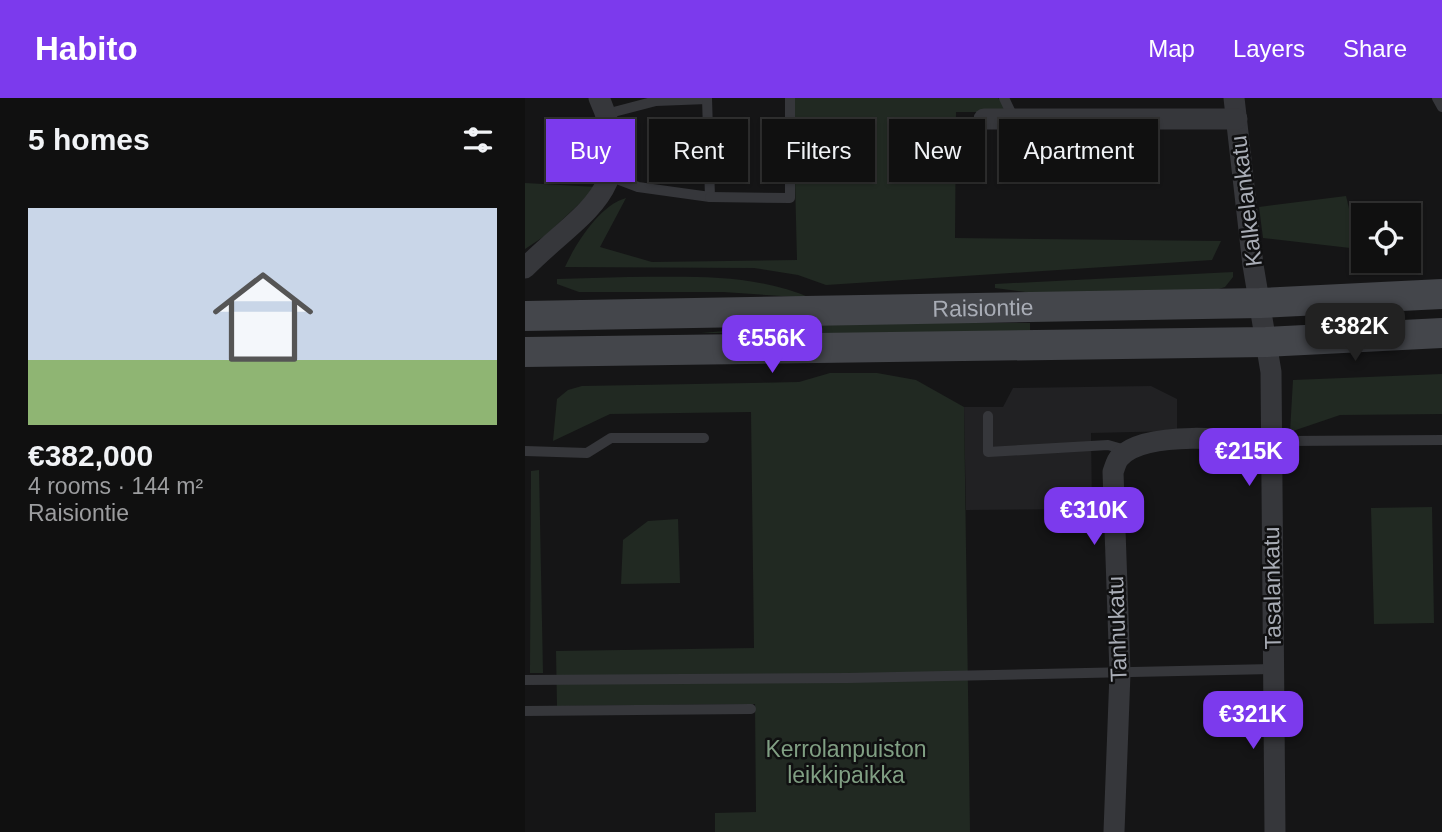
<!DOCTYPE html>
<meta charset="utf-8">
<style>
body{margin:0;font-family:Arial,sans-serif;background:#191919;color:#f1f3f6;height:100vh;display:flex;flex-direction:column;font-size:26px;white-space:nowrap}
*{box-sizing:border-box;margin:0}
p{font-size:23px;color:#9c9d9f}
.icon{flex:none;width:38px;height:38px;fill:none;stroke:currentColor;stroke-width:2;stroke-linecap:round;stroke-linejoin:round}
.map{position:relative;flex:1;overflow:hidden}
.panel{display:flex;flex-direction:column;background:#101010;width:525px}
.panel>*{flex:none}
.hud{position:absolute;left:21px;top:21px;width:665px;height:63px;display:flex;gap:14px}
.fabs{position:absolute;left:826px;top:105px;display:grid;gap:14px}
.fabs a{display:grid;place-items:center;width:70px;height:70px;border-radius:0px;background:#101010;box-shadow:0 2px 5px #0004,0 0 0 2px #303030;font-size:35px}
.price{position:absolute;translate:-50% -60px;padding:0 16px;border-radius:14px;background:#7c3aed;color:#fff;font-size:23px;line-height:46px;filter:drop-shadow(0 2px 4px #0008)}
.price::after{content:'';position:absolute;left:50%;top:42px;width:21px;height:16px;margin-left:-10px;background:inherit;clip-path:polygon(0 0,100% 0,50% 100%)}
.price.active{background:#222;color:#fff}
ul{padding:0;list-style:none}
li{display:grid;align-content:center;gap:14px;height:371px;padding:0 28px}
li+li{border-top:2px solid #303030}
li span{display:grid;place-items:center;height:217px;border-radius:0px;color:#555}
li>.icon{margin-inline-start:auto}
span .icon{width:126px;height:126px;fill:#fffc;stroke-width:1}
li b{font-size:30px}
h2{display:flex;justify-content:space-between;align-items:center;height:84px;padding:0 28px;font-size:30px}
.pill{padding:0 24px;border-radius:0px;background:#101010;box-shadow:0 2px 5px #0004,0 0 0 2px #303030;font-size:24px;line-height:63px}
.pill.active{background:#7c3aed;color:#fff}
header{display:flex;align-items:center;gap:42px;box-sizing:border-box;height:98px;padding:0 35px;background:#7c3aed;color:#fff}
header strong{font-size:33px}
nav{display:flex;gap:38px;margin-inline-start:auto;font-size:24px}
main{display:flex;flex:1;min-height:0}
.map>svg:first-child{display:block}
.built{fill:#212123}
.green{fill:#212922}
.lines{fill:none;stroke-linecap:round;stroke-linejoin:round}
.lane{stroke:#36373b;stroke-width:10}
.street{stroke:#36373b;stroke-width:21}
.secondary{stroke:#44464b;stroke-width:30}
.labels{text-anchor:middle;stroke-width:5;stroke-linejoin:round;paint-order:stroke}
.street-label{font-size:23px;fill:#a8acb5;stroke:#101011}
.park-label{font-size:23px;fill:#809f83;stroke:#101011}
</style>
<header>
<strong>Habito</strong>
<nav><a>Map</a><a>Layers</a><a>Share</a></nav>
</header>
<main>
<section class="panel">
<h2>5 homes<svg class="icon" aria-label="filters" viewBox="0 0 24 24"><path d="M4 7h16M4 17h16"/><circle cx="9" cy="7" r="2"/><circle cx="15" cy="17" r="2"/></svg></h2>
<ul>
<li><span style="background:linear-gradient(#c9d6e8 70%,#8fb573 0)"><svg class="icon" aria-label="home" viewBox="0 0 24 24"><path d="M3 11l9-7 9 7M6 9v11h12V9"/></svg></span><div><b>€382,000</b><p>4 rooms · 144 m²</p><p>Raisiontie</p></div></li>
</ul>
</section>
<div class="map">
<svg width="917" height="734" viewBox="0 0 917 734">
<rect width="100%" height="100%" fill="#151516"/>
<!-- built -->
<path class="built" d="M626 288 652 301V333L566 335 567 411 441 412 439 309H478L488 290Z"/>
<!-- green -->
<g class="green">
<path d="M268 0H473L482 10 480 14H431L430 140 696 143 687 162 301 187 273 177 229 170 40 169C51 145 75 107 101 100L75 149 127 164 272 162Z"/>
<path d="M0 85 72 89 21 137 0 151Z"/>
<path d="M821 98 834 151 738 140 734 109Z"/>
<path d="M708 174V179L700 189 678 196 522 197 470 190V186Z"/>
<path d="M103 179C165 179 228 175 286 200L198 194H54L32 186V181Z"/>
<path d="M297 225H505V235H176Z"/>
<path d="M305 275H352L391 282 439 309 445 734H190V715L231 714 230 606 32 608 31 553 229 550 226 314 85 316 28 343 32 301 43 292 57 288 274 284Z"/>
<path d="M917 276V316L815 317 765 334 768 282Z"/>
<path d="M14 372 18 575H5L6 373Z"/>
<path d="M907 409 909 525 849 526 846 410Z"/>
<path d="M153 421 155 485 96 486 98 442 123 423Z"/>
</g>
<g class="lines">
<!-- lane -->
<g class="lane">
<path d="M479 0 489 21"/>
<path d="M912 0 917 9"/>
<path d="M81 16 131 3 182 1"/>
<path d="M84 78 113 89 185 99 182 0"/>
<path d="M185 99 265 100V0"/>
<path d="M463 318V354L583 347 604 353"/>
<path d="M745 348 760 343 917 342"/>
<path d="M0 353 62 355 86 340H179"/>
<path d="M0 582 323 580 748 571"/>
<path d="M0 613 226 611"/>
</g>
<!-- street -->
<g class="street">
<path d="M709 0 728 167 746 274 750 734"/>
<path d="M459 21H712"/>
<path d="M0 170C56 113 116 93 74 0"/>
<path d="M589 734 595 575 588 374C590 369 591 363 595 359 621 332 711 340 745 348"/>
</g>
<!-- secondary -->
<g class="secondary">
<path id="s1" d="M0 218 735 205 917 196"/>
<path d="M0 254 741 244 917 235"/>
</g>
</g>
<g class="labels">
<!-- street labels -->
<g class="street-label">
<text transform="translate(721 103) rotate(-97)" y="8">Kalkelankatu</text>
<text dy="8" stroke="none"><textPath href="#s1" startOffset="458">Raisiontie</textPath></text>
<text transform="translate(747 490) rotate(-91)" y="8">Tasalankatu</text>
<text transform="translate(592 531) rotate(-92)" y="8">Tanhukatu</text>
</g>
<!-- park labels -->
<g class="park-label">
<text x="321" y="659">Kerrolanpuiston<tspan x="321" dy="26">leikkipaikka</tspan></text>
</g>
</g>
</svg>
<div class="fabs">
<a><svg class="icon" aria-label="locate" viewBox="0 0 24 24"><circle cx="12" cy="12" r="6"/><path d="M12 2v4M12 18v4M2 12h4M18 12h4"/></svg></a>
</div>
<b class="price active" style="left:830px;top:265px">€382K</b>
<b class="price" style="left:247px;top:277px">€556K</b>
<b class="price" style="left:724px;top:390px">€215K</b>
<b class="price" style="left:569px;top:449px">€310K</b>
<b class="price" style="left:728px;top:653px">€321K</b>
<div class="hud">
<a class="pill active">Buy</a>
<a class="pill">Rent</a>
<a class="pill">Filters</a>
<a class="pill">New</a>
<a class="pill">Apartment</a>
</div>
</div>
</main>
